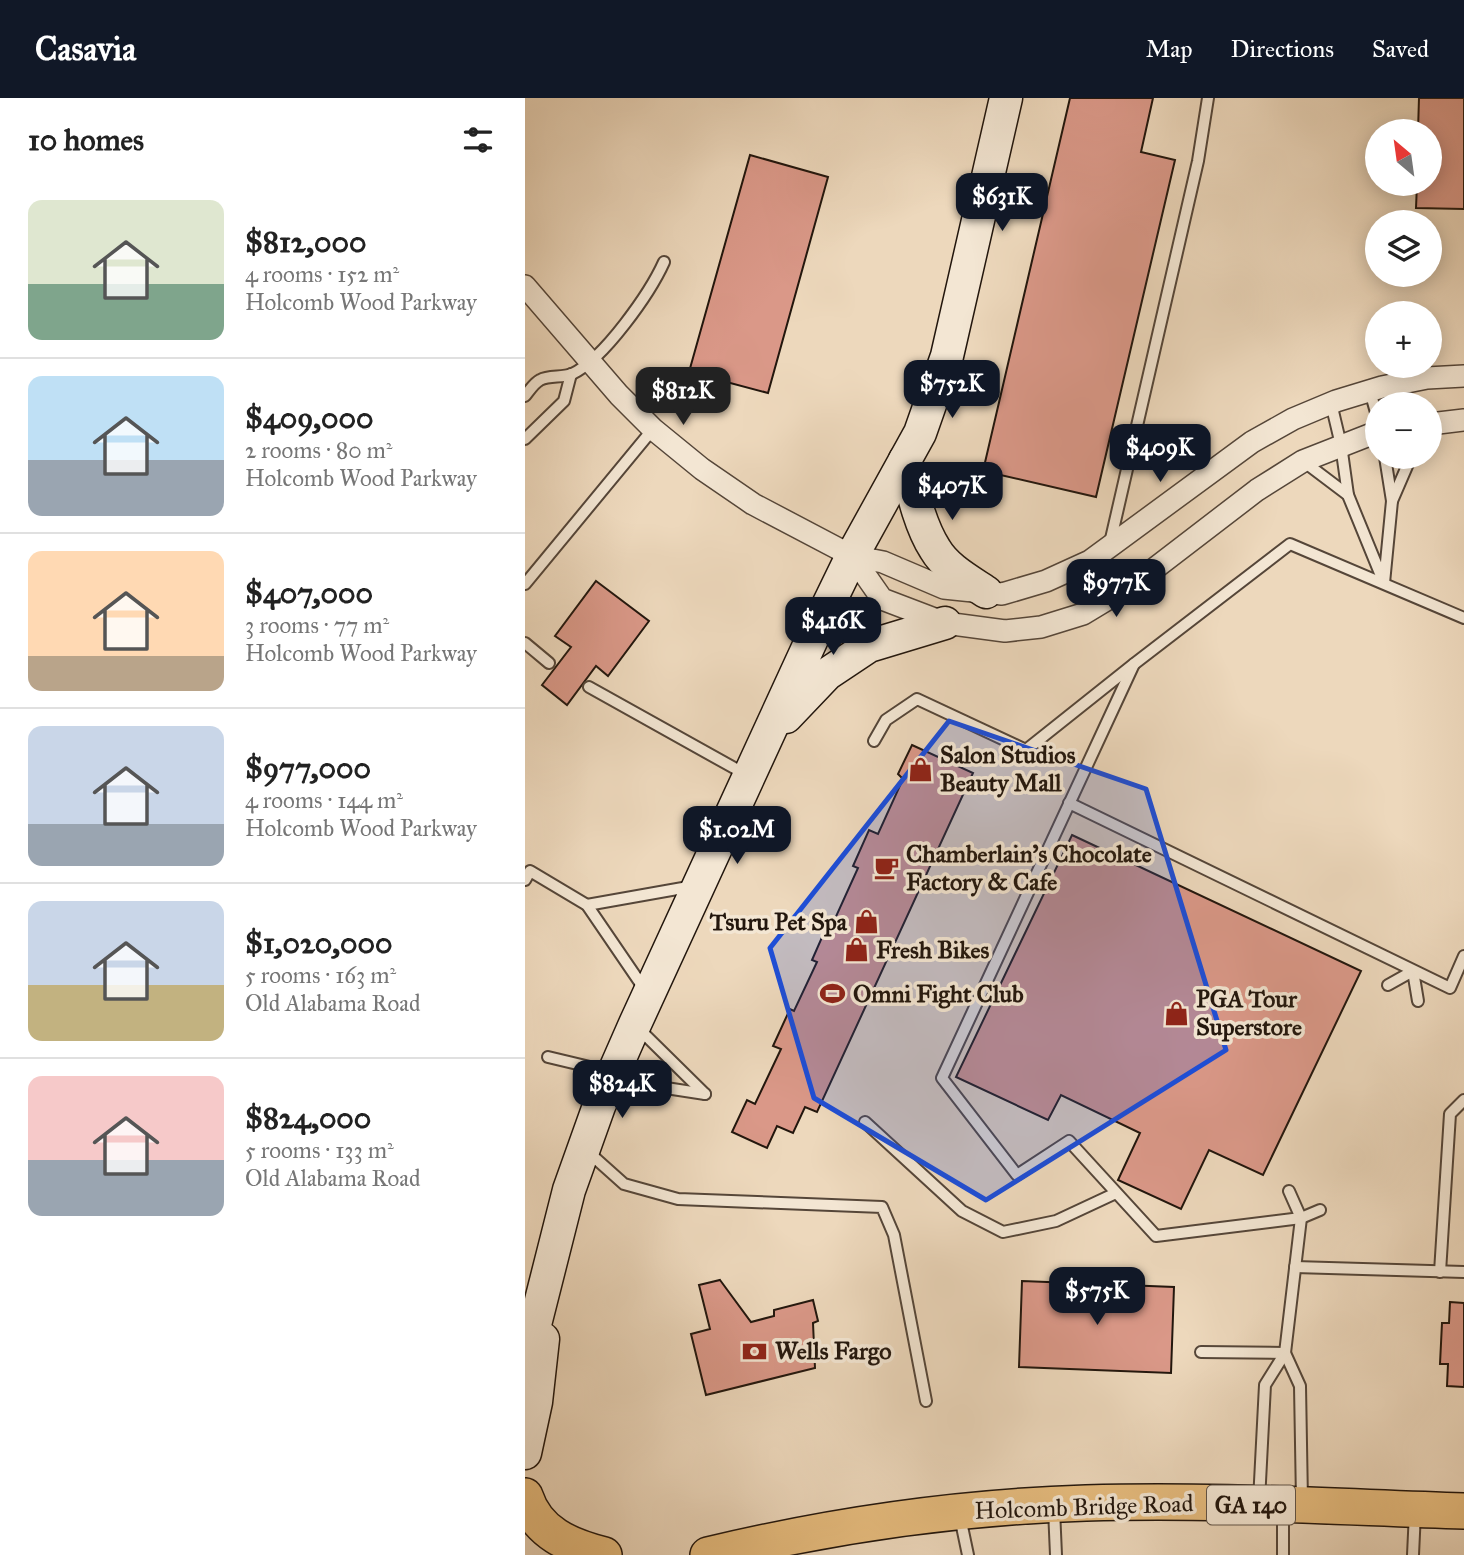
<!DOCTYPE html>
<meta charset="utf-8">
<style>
body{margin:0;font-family:"IM FELL Great Primer",serif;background:#f6f6f6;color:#222;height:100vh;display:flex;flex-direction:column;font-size:26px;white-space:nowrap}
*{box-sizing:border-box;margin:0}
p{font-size:23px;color:#767676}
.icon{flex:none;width:38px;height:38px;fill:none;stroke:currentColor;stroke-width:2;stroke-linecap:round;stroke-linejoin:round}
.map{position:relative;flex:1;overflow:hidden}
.drawer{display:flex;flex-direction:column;background:#fff;width:525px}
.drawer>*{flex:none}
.needle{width:46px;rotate:331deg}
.controls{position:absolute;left:840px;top:21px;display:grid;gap:14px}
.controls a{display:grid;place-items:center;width:77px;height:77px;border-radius:50%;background:#fff;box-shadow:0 4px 18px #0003;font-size:35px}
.price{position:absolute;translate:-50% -60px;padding:0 16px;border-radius:14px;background:#111827;color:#fff;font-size:23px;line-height:46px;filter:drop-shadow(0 2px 4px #0008)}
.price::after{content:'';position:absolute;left:50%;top:42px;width:21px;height:16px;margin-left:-10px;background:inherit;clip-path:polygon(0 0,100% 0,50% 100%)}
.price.on{background:#222;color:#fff}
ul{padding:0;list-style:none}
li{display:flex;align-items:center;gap:21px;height:175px;padding:0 28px}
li+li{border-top:2px solid #e0e0e0}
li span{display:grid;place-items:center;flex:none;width:196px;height:140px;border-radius:14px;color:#555}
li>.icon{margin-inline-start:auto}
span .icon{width:84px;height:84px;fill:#fffc;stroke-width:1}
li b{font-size:30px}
h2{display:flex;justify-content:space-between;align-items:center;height:84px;padding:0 28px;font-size:30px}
header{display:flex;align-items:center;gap:42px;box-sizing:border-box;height:98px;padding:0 35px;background:#111827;color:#fff}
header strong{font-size:33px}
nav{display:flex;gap:38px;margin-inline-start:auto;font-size:24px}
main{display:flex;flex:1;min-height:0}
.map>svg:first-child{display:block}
.building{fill:#da9888;stroke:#22160d;stroke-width:2}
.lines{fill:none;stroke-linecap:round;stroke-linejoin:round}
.service-casing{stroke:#554639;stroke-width:14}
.minor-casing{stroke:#554639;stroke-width:24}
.secondary-casing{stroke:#22160d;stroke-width:35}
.primary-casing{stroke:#22160d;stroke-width:38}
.service{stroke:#f3e6d3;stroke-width:10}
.minor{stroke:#f3e6d3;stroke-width:21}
.secondary{stroke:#f3e6d3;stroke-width:32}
.primary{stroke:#e6bc7e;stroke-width:35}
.marked{fill:#1d4ed8;fill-opacity:0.2;stroke:#1d4ed8;stroke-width:5;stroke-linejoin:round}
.labels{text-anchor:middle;stroke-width:7;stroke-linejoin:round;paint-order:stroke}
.shield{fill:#f3e6d3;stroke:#615448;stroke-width:2}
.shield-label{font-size:23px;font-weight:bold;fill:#22160d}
.poi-label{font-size:24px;font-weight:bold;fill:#22160d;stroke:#f3e6d3;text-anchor:start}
.street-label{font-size:24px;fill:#22160d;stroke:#f3e6d3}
</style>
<header>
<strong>Casavia</strong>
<nav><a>Map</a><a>Directions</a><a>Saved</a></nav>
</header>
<main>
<section class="drawer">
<h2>10 homes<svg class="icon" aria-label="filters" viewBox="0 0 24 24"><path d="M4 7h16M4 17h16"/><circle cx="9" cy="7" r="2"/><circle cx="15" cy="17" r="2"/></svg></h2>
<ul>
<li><span style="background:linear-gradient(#dfe7d0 60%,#7fa58c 0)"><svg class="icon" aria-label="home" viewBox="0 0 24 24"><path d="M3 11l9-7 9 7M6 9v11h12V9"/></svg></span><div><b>$812,000</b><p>4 rooms · 152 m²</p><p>Holcomb Wood Parkway</p></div></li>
<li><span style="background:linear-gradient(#bfe0f5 60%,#9aa5b1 0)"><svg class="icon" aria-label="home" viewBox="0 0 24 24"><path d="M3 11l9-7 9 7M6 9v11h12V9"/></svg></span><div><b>$409,000</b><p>2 rooms · 80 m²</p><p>Holcomb Wood Parkway</p></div></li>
<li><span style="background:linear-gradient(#ffd9b3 75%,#b9a48a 0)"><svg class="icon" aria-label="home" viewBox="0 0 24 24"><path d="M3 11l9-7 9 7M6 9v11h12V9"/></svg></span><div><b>$407,000</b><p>3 rooms · 77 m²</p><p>Holcomb Wood Parkway</p></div></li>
<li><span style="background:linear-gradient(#c9d6e8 70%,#9aa5b1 0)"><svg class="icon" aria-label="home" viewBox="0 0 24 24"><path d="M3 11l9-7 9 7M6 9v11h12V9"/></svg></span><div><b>$977,000</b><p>4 rooms · 144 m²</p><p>Holcomb Wood Parkway</p></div></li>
<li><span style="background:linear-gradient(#c9d6e8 60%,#c2b280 0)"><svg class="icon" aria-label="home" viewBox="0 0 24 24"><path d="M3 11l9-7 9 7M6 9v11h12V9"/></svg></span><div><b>$1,020,000</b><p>5 rooms · 163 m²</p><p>Old Alabama Road</p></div></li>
<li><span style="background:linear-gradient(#f6c9c9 60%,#9aa5b1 0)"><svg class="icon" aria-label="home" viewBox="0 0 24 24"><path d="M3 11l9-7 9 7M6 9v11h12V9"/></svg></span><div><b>$824,000</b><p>5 rooms · 133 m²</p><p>Old Alabama Road</p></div></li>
</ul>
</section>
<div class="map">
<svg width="939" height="1457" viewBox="0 0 939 1457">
<rect width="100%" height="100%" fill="#edd8bc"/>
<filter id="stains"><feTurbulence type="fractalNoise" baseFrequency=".00286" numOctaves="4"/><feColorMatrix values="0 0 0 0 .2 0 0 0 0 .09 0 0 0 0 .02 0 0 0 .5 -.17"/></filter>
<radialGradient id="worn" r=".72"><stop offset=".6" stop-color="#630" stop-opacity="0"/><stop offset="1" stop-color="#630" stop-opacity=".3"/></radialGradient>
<!-- building -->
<g class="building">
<path d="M545 0H628L616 54 650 62 571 399 458 373Z"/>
<path d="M894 0H939V111L891 110 892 86H905V33H893Z"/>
<path d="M225 57 303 79 243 295 164 274Z"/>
<path d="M71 483 124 523 83 578 71 568 42 607 17 587 46 549 30 538Z"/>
<path d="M387 647 448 675 292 1014 280 1009 268 1035 252 1028 242 1050 207 1034 222 1002 230 1006 256 951 248 948 265 911 269 913 292 864 287 862 305 821 309 823 333 770 328 768 344 732 353 736 378 681 373 676Z"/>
<path d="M547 737 836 873 738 1077 684 1052 656 1111 593 1082 615 1035 536 997 523 1022 431 979Z"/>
<path d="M195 1182 226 1224 249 1218V1212L288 1202 293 1223 288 1225 290 1270 181 1297 166 1236 185 1231 174 1187Z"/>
<path d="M497 1183 649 1189 646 1275 494 1269Z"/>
<path d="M925 1204 939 1205V1289L922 1288 923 1266H915L917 1225H924Z"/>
</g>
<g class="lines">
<defs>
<g id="service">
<path d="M845 293 852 318"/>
<path d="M0 298C4 293 9 285 15 282 24 277 37 280 47 276 79 261 125 195 139 164"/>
<path d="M806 305 816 347 823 397"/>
<path d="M0 341 39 303 46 276"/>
<path d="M860 359 867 403"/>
<path d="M778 363 823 397 859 485 867 403 886 359"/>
<path d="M585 445 673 63 683 0"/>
<path d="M0 486 128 331"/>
<path d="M0 545 24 565"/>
<path d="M609 566 417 980 492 1077 544 1043 631 1138 776 1120 795 1112"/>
<path d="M64 589 220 676"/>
<path d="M349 643 361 622 392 601 501 652 609 566 765 446 939 520"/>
<path d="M544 705 925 890 939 858"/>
<path d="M0 782 5 773 62 807 120 892"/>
<path d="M62 807 169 788"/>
<path d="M863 887 888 873 893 903"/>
<path d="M112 929 180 996"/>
<path d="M23 959 90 975 115 986 180 996"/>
<path d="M340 1024 437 1113 478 1134 531 1123 591 1095"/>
<path d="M61 1052 99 1086 153 1101 357 1109 369 1137 401 1303"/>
<path d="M770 1169 939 1174"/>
<path d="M915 1174 925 1016 939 1002"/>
<path d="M676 1254 760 1255"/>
<path d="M760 1255 775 1288 777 1403"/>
<path d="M734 1403 740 1287 760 1255 776 1120 764 1093"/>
<path d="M529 1411 531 1457"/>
<path d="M435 1419 443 1457"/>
<path d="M758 1457V1410"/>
<path d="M888 1457 890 1414"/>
</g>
<g id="minor">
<path d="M0 188 94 297 128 331 177 371 228 406 327 458 358 464 419 490 477 496 521 483 565 463 727 344 768 321 811 303 857 289 902 280 939 278"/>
<path d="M905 326 939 322"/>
<path d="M327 458 357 501 420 525 480 533 516 529 558 516 616 481 732 392 778 363 852 334"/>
</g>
<g id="secondary">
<path d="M380 362C387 391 394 426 410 451 421 470 443 482 461 494"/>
<path d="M261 619 302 576 344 548 420 525"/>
<path d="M0 1266 44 1092 74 1008 110 926 292 530 327 458 395 335 422 258 481 0"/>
<path d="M0 1355 11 1304 18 1241"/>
</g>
<g id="primary">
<path d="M0 1398C12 1435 44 1448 79 1457"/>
<path d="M183 1457C308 1427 433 1409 561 1405 687 1401 813 1409 939 1413"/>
</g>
</defs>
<!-- service casing -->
<use href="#service" class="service-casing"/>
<!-- minor casing -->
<use href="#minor" class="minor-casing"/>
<!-- secondary casing -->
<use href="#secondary" class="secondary-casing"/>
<!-- primary casing -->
<use href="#primary" class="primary-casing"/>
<!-- service -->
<use href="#service" class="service"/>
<!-- minor -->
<use href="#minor" class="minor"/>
<!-- secondary -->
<use href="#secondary" class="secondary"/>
<!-- primary -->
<use href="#primary" class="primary"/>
</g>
<!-- marked area -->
<path class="marked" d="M424 623 621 691 701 952 461 1102 289 1000 245 850Z"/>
<!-- icons -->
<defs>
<symbol id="shop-bare" viewBox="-9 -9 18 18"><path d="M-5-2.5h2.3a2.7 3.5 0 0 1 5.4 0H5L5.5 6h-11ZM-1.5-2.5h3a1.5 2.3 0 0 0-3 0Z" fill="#8f2418" stroke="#f3e6d3" stroke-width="2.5" paint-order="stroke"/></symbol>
<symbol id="cafe-bare" viewBox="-9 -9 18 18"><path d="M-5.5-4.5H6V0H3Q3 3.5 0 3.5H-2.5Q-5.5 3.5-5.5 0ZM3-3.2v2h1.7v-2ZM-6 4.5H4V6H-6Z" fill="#8f2418" stroke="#f3e6d3" stroke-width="2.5" paint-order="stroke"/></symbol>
<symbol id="stadium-bare" viewBox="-9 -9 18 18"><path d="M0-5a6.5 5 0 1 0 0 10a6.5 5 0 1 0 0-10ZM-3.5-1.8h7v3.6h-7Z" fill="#8f2418" stroke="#f3e6d3" stroke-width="2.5" paint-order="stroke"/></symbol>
<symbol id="bank-bare" viewBox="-9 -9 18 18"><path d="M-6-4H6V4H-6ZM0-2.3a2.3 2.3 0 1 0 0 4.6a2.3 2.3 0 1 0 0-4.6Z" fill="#8f2418" stroke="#f3e6d3" stroke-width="2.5" paint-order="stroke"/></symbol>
</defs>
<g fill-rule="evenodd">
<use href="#shop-bare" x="378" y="654" width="35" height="35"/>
<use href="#cafe-bare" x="344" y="752" width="35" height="35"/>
<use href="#shop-bare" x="324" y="806" width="35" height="35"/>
<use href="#shop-bare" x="314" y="834" width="35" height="35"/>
<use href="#stadium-bare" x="290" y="878" width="35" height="35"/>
<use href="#shop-bare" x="634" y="898" width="35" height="35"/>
<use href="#bank-bare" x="212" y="1236" width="35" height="35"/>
</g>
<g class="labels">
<!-- shield labels -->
<rect class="shield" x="682" y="1387.5" width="88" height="39" rx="5"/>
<g class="shield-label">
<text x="726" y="1415">GA 140</text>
</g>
<!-- poi labels -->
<g class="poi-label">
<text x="415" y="665">Salon Studios<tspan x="415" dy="28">Beauty Mall</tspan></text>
<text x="381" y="764">Chamberlain's Chocolate<tspan x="381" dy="28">Factory &amp; Cafe</tspan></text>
<text x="322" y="832" text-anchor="end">Tsuru Pet Spa</text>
<text x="351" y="860">Fresh Bikes</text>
<text x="328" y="904">Omni Fight Club</text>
<text x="671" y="909">PGA Tour<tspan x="671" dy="28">Superstore</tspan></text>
<text x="250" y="1261">Wells Fargo</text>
</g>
<!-- street labels -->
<g class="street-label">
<text transform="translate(559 1409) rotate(-2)" y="8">Holcomb Bridge Road</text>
</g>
</g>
<rect width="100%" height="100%" filter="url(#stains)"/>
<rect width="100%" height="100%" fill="url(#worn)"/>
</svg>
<div class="controls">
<a><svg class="needle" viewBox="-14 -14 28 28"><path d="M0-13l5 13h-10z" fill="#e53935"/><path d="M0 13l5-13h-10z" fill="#767676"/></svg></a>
<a><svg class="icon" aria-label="layers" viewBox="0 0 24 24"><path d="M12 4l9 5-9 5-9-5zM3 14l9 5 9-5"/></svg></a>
<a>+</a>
<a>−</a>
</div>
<b class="price" style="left:477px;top:135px">$631K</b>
<b class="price" style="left:427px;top:322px">$752K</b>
<b class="price on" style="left:158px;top:329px">$812K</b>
<b class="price" style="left:635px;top:386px">$409K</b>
<b class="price" style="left:427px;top:424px">$407K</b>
<b class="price" style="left:591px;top:521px">$977K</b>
<b class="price" style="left:308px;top:559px">$416K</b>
<b class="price" style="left:212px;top:768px">$1.02M</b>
<b class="price" style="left:97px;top:1022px">$824K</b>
<b class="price" style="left:572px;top:1229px">$575K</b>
</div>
</main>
